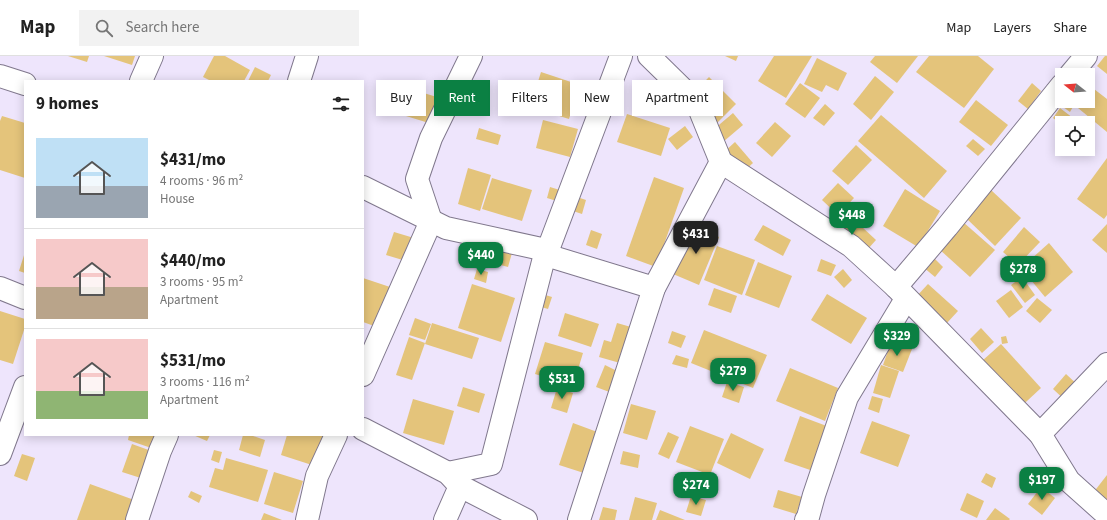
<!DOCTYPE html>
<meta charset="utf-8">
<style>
body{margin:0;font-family:"Source Sans 3",sans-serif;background:#f2f2f2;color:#222;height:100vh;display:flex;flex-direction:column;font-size:15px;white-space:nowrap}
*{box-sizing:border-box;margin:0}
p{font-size:13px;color:#767676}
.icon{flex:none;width:22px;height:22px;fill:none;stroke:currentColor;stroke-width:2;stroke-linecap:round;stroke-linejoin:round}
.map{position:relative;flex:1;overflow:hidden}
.details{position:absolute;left:24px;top:24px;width:340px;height:356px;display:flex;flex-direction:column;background:#fff;border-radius:0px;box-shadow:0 2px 10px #0003}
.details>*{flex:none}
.hud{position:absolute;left:376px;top:24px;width:380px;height:36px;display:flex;gap:8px}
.needle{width:26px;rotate:287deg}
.buttons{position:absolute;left:1055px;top:12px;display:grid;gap:8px}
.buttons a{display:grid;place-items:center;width:40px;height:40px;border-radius:0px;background:#fff;box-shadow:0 2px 10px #0003;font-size:20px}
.price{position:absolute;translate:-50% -34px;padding:0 9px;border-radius:8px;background:#0b8043;color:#fff;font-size:13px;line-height:26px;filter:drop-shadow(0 1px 2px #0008)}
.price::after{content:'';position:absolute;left:50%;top:24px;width:12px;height:9px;margin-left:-6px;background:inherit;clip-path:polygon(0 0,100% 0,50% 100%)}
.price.active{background:#222;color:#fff}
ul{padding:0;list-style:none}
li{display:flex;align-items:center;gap:12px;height:100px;padding:0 12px}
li+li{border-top:1px solid #e0e0e0}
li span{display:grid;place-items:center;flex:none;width:112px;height:80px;border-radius:0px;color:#555}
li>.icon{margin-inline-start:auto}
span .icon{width:48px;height:48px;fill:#fffc;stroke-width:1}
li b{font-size:17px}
h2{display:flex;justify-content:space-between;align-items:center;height:48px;padding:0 12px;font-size:17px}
.pill{padding:0 14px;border-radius:0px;background:#fff;box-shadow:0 2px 10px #0003;font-size:14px;line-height:36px}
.pill.active{background:#0b8043;color:#fff}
header{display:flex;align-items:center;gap:24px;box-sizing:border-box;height:56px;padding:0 20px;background:#fff;border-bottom:1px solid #e0e0e0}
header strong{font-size:19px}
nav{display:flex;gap:22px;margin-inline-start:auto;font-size:14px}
.search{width:280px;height:36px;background:#f2f2f2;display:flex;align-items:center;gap:10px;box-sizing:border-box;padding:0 14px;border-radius:0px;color:#767676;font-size:15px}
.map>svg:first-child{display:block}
.building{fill:#e4c47b}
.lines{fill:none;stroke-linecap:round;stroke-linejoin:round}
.minor-casing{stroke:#80788d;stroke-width:24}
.minor{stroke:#fff;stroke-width:22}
</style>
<header>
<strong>Map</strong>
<div class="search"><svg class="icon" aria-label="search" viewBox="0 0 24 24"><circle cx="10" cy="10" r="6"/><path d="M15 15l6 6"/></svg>Search here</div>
<nav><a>Map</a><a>Layers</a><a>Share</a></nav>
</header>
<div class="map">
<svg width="1107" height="464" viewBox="0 0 1107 464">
<rect width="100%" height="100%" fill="#eee5fc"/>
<!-- building -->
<g class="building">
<path d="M68 0H89L87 6Z"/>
<path d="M104 0H135L132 9Z"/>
<path d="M214 0H225L250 14 244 25H211L203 21Z"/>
<path d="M725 0H738L736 5Z"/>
<path d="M774 0H812L786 42 758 25Z"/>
<path d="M875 0H918L897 27 870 6Z"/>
<path d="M929 0H978L994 13 964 52 916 16Z"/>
<path d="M1105 0H1107V18L1097 10Z"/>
<path d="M817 2 847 17 838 35 826 29 822 36 804 28Z"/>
<path d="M255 11 271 19 268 25H248Z"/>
<path d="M541 16 580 29 569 63 530 51Z"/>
<path d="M875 20 894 36 871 64 853 48Z"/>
<path d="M709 21 736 48 712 72 685 46Z"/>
<path d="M800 27 820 42 805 62 785 48Z"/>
<path d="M1032 27 1041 35 1028 53 1018 45Z"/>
<path d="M1094 33 1107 43V76L1078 52 1084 45H1088V40Z"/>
<path d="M414 34 440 42 432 68 406 60Z"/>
<path d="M477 37 490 47 482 59 468 49Z"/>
<path d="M511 41 522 48 515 59 504 52Z"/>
<path d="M976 44 1008 69 991 90 959 66Z"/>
<path d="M1066 45 1074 49 1070 56 1063 51Z"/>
<path d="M825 48 835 57 824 70 813 62Z"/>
<path d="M1060 52 1073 62 1070 67H1062V69L1053 62Z"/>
<path d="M733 57 743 69 723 86 713 74Z"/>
<path d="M627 58 670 72 661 100 617 86Z"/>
<path d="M881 59 947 115 924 142 858 85Z"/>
<path d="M2 60 25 67V122L0 114V65Z"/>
<path d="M543 64 578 73 570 101 536 92Z"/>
<path d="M775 66 791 80 772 101 756 87Z"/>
<path d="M685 70 693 81 677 94 668 83Z"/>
<path d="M479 72 501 79 498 89 476 83Z"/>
<path d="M973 83 985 93 978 100 966 90Z"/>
<path d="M735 86 753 107 742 117 724 96Z"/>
<path d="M856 89 872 104 848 129 832 115Z"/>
<path d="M1107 102V159L1104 163 1077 143Z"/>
<path d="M468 112 491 119 480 155 458 148Z"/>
<path d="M654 121 684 132 656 211 626 200Z"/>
<path d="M492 122 532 134 522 165 482 153Z"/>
<path d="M838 127 854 142 838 159 822 144Z"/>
<path d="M550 131 563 135 560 146 547 142Z"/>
<path d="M905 133 940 155 918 191 883 170Z"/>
<path d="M991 134 1021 162 995 190 966 162Z"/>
<path d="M571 139 586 144 582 158 567 153Z"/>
<path d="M847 157 876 184 858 204 829 177Z"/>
<path d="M963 166 995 194 970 221 939 193Z"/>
<path d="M1107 168V197L1092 184Z"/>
<path d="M763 169 791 184 783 200 754 184Z"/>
<path d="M692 170 719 181 699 229 673 218Z"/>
<path d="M1024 171 1040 186 1018 209 1003 196Z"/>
<path d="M591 174 602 178 597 193 586 189Z"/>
<path d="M394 176 414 182 406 205 386 199Z"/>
<path d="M492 183 514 190 508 211 486 205Z"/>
<path d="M1049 187 1073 216 1045 241 1021 212Z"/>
<path d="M717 190 755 204 742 239 704 224Z"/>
<path d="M25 196V217L19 215Z"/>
<path d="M932 200 943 211 935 221 923 211Z"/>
<path d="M821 203 836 209 831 220 817 215Z"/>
<path d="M758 206 792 220 779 252 745 239Z"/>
<path d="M477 213 488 216 486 227 474 223Z"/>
<path d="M843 213 852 224 844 232 834 221Z"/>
<path d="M1022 221 1035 239 1025 247 1011 229Z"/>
<path d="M363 222 390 231 377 271 363 266Z"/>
<path d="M472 228 515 242 501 286 458 272Z"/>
<path d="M928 228 958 255 934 281 904 254Z"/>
<path d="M714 232 737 240 731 257 708 249Z"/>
<path d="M1011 234 1023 251 1009 262 996 245Z"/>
<path d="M542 238 552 241 548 253 538 250Z"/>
<path d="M827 238 867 262 851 288 811 264Z"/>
<path d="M1037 242 1052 254 1040 267 1026 255Z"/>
<path d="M0 255 25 263V271L13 308 0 304Z"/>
<path d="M565 257 599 268 591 291 558 280Z"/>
<path d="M415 262 431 268 425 284 409 279Z"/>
<path d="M432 267 479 282 472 303 425 288Z"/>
<path d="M617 267 638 273 627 309 599 301 604 284 611 286Z"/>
<path d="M981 272 994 286 982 297 970 283Z"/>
<path d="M704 274 767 299 753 332 691 307Z"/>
<path d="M672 275 686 280 681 292 668 287Z"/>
<path d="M1006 280 1008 287 1002 288 1001 281Z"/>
<path d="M409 281 425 287 412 324 396 319Z"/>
<path d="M545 286 583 297 573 330 535 318Z"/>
<path d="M891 286 912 293 903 316 883 309Z"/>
<path d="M1001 288 1041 332 1014 357 973 313Z"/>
<path d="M676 299 689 303 687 312 672 308Z"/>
<path d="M605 309 621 317 612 337 596 331Z"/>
<path d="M881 309 899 315 890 342 873 337Z"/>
<path d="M790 312 838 332 825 365 776 345Z"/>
<path d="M1066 318 1080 331 1067 346 1053 333Z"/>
<path d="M727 326 744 331 739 347 722 341Z"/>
<path d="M463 331 485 338 479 357 457 350Z"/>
<path d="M557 332 573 337 567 357 551 352Z"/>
<path d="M872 340 883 343 879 357 868 353Z"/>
<path d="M413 343 454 355 444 389 403 377Z"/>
<path d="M631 348 656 355 647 384 623 377Z"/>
<path d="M800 360 832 372 816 416 784 405Z"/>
<path d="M872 365 910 379 898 411 860 397Z"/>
<path d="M573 367 600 377 587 418 559 409Z"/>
<path d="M690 370 724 383 710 419 676 406Z"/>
<path d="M668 376 679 381 669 403 658 398Z"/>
<path d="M731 377 764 393 750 423 717 407Z"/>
<path d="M129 379H165L160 395 128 384Z"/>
<path d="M193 379H210L207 385Z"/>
<path d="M243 379H250L265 384 260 401 239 394Z"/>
<path d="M287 379H325L315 410 281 399Z"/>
<path d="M132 388 157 397 147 424 122 416Z"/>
<path d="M214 394 222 396 219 407 211 404Z"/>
<path d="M623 395 640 399 638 412 620 408Z"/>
<path d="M22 398 35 402 27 425 14 420Z"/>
<path d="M226 402 268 414 258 446 209 431 215 412 223 414Z"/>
<path d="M274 416 303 425 293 457 264 448Z"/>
<path d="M986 417 996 422 992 432 981 426Z"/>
<path d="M1107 419V448L1093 437Z"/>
<path d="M90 428 137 445 130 464H77Z"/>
<path d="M1041 431 1055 442 1042 459 1028 448Z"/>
<path d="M778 434 802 441 796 458 773 451Z"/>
<path d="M191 435 202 440 199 447 188 441Z"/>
<path d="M967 437 984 445 977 462 960 454Z"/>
<path d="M691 440 706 444 701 460 686 456Z"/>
<path d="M635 441 657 447 652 464H629Z"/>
<path d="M603 451 617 454 615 464H599Z"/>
<path d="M995 452 1010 463 1009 464H986Z"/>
<path d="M660 454 685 464H656Z"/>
<path d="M264 457 282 464H261Z"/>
</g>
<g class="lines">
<defs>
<g id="minor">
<path d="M649 0 697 47 721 106 851 190 896 231 1040 378 1069 425 1107 459"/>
<path d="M1070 19 1086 0"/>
<path d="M0 20 25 28"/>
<path d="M141 25 152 0"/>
<path d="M299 25 307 0"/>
<path d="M363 131 446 172 546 194"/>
<path d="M546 199 621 0"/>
<path d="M546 199 654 232"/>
<path d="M896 231 947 171 1062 29"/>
<path d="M0 232 25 242"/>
<path d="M363 319 431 165 417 123 431 82 471 0"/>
<path d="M363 373 448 417 460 430 526 464"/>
<path d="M1040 378 1107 308"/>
<path d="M0 398 25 331"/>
<path d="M448 417 491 408 546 194"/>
<path d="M137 464 160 395 167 379"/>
<path d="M307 464 317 420 336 379"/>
<path d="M445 464 460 430"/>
<path d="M579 464 654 232 721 106"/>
<path d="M806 464 808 461 814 439 847 341 906 243"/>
</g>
</defs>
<!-- minor casing -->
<use href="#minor" class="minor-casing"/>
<!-- minor -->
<use href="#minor" class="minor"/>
</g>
</svg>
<div class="buttons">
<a><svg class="needle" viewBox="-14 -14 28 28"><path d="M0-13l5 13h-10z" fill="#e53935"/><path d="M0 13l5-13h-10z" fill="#767676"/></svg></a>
<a><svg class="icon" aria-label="locate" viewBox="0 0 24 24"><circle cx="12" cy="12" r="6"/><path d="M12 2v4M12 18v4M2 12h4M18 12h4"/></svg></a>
</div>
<b class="price" style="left:852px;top:180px">$448</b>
<b class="price active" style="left:696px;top:199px">$431</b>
<b class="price" style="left:481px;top:220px">$440</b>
<b class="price" style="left:1023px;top:234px">$278</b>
<b class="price" style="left:897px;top:301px">$329</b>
<b class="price" style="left:733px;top:336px">$279</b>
<b class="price" style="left:562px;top:344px">$531</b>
<b class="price" style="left:1042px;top:445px">$197</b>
<b class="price" style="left:696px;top:450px">$274</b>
<div class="hud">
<a class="pill">Buy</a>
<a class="pill active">Rent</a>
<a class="pill">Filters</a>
<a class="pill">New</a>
<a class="pill">Apartment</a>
</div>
<section class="details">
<h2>9 homes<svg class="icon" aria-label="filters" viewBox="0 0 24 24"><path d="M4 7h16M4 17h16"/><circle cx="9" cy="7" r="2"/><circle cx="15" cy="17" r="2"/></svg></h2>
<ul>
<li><span style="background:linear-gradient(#bfe0f5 60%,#9aa5b1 0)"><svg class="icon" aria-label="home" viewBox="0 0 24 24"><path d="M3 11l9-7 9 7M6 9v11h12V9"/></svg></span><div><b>$431/mo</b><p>4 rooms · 96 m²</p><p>House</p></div></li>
<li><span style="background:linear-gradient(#f6c9c9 60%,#b9a48a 0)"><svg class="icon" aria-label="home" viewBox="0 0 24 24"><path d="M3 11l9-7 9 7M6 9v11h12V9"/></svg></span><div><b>$440/mo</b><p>3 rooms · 95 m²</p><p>Apartment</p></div></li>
<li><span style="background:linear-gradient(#f6c9c9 65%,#8fb573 0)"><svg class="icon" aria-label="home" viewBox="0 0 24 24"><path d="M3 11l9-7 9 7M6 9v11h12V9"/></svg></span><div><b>$531/mo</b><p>3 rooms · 116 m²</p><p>Apartment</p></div></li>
</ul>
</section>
</div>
